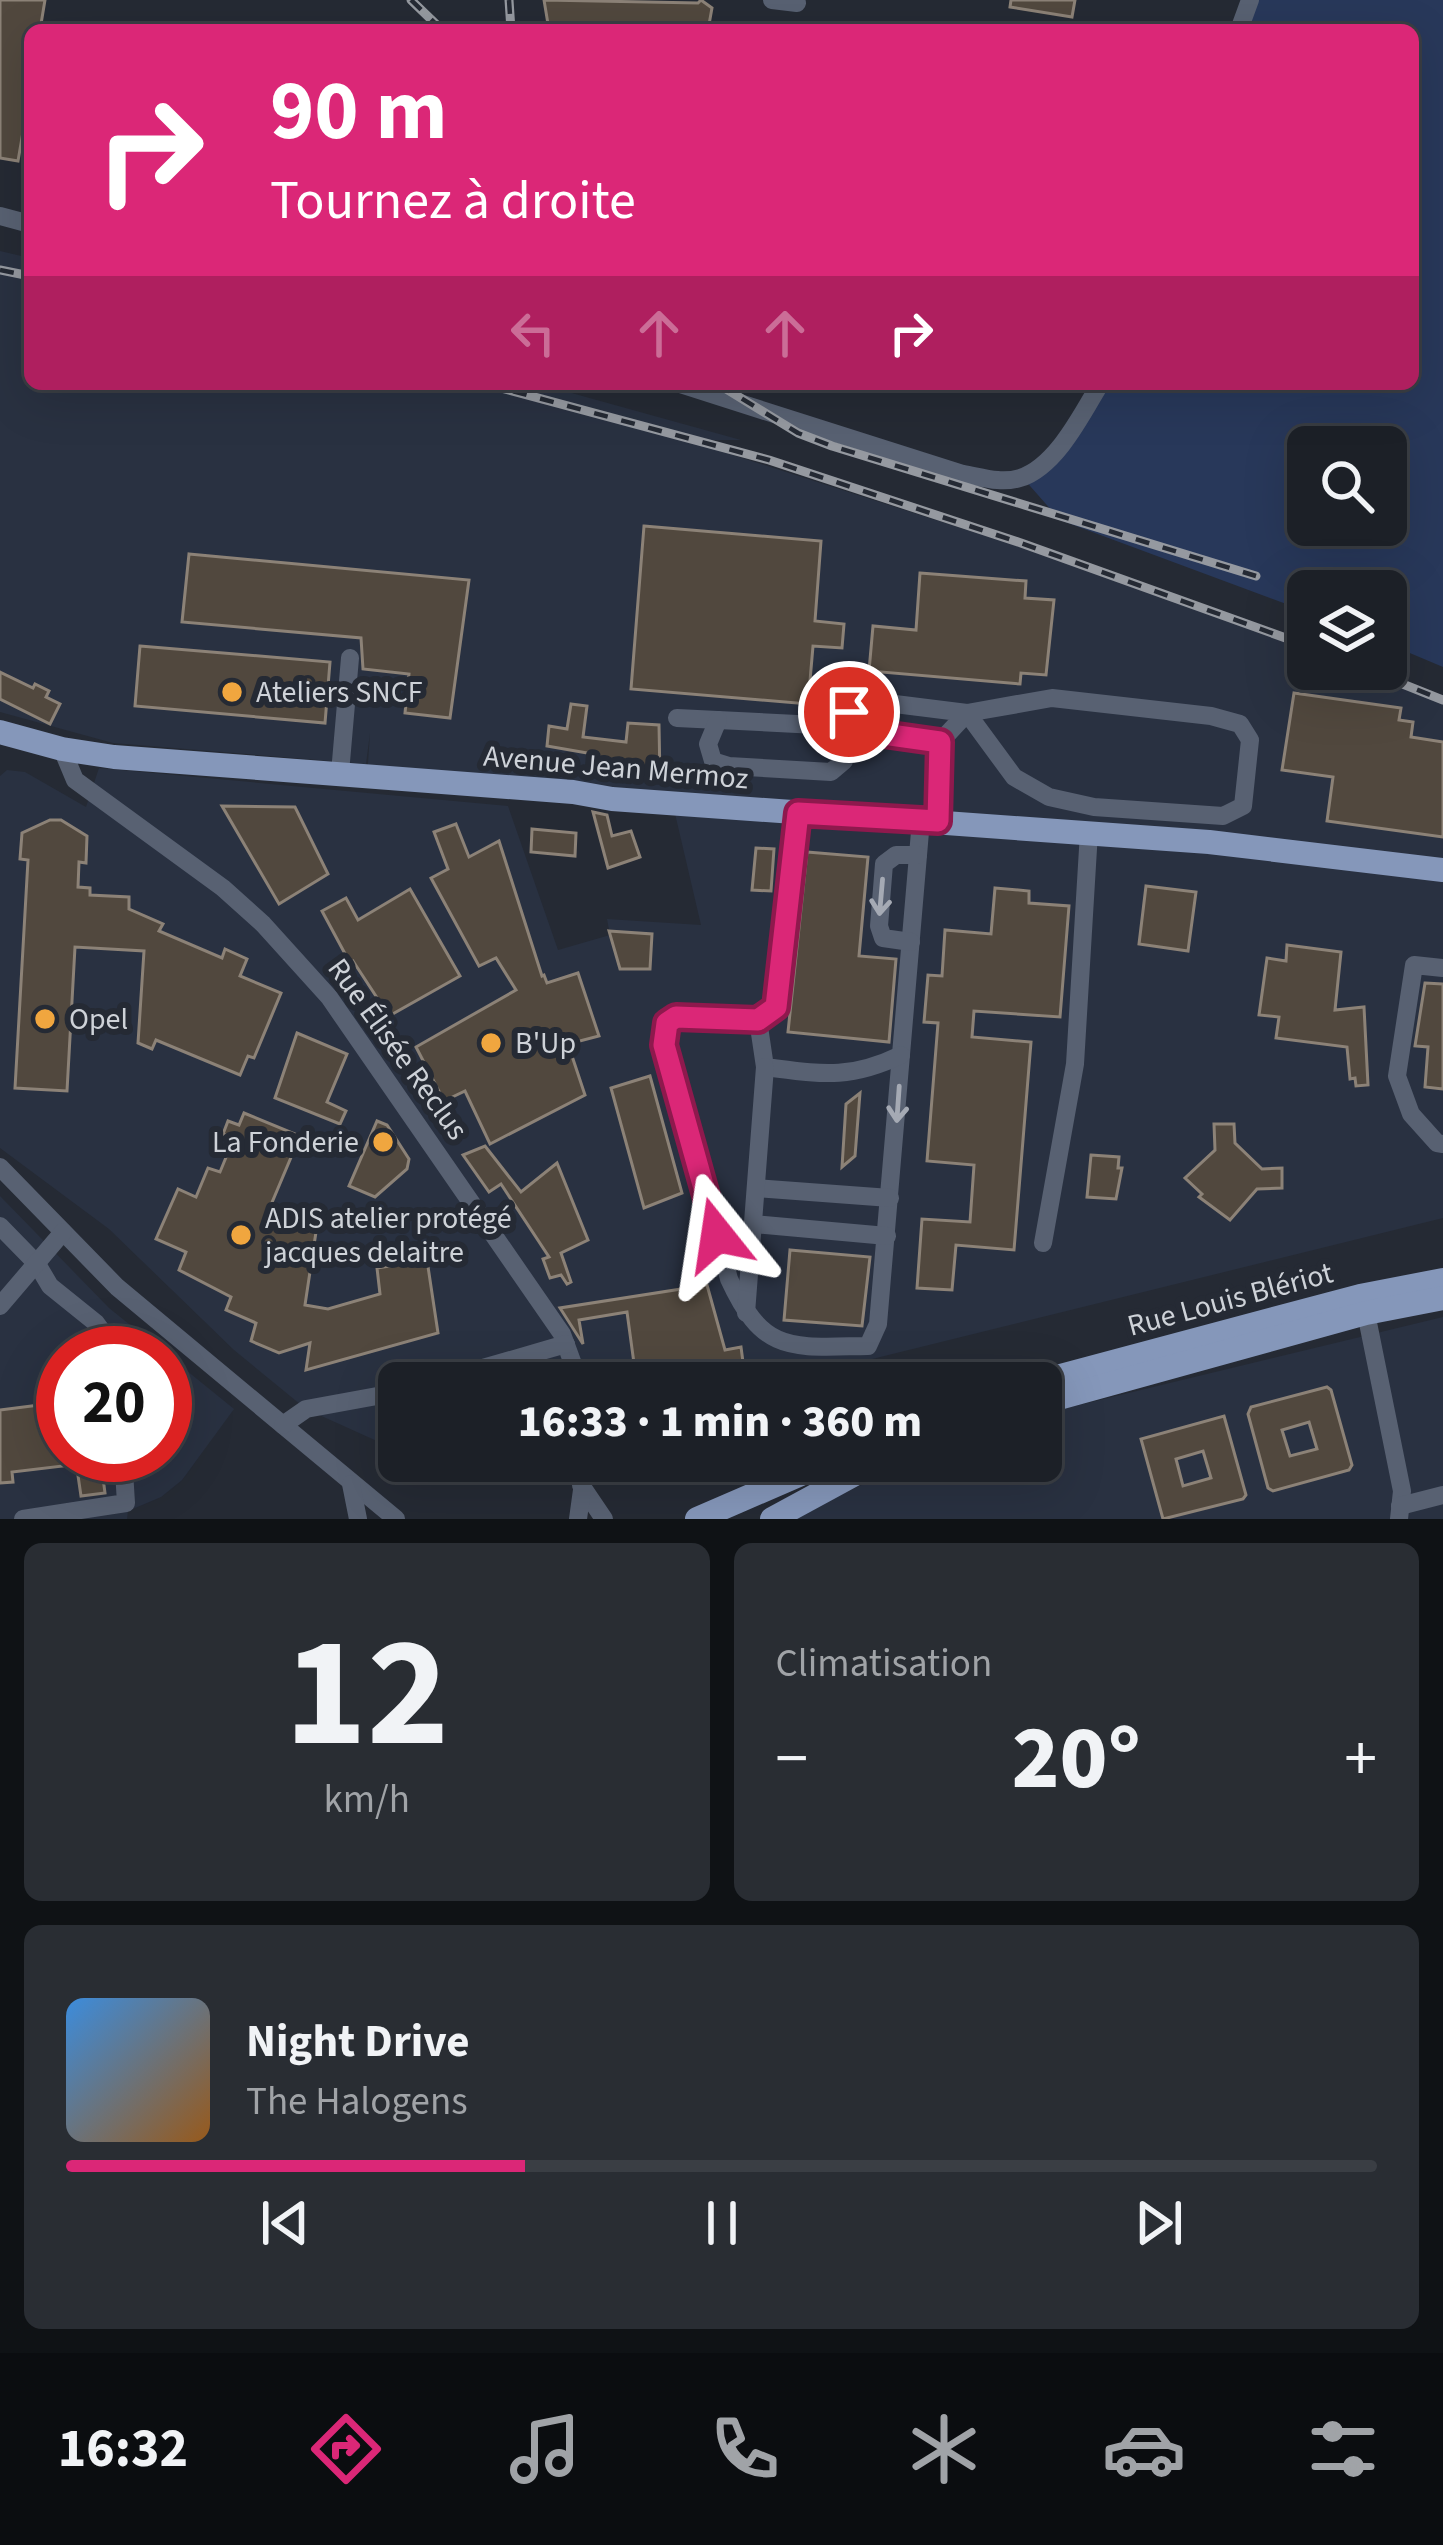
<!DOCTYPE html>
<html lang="fr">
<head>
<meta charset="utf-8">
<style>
	body { margin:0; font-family:"Source Sans 3",sans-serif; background:#292d33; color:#f1f3f6; height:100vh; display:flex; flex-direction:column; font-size:45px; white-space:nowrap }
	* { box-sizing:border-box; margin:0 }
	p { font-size:39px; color:#a0a3a7 }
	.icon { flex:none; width:66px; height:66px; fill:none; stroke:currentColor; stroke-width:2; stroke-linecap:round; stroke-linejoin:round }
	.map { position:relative; height:1519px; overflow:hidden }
	.sheet { display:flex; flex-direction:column; gap:24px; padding:24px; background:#0f1215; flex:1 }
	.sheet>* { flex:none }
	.banner { position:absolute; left:24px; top:24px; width:1395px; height:366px; border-radius:18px; box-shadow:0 12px 48px #0002,0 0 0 3px #3a3e44; background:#db2777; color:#fff; overflow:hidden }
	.tools { position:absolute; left:1287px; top:426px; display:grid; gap:24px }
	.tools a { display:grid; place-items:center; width:120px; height:120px; border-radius:18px; background:#1c2027; box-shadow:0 12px 48px #0002,0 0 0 3px #3a3e44; font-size:60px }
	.speed { position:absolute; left:36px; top:1326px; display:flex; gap:24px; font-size:60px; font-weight:700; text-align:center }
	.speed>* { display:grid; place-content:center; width:156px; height:156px; border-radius:50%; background:#1c2027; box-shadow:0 12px 48px #0002,0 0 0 3px #3a3e44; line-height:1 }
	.speed .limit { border:18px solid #d22; background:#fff; color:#111 }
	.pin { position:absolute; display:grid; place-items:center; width:102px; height:102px; color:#fff; margin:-51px; border:6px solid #fff; border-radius:50%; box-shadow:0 3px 12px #0007 }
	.me { position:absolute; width:132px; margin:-66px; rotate:345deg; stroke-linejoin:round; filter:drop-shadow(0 0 9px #0008) }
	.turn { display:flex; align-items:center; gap:42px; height:252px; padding:0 48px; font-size:54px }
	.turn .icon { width:156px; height:156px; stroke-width:2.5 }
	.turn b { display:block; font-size:84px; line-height:102px }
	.lanes { display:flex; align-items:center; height:114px; padding:0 48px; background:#0003; justify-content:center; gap:60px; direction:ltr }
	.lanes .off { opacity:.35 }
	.big { font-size:90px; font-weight:800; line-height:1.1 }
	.sheet .card { flex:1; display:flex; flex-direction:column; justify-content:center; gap:18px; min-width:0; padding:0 42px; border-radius:18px; background:#292d33 }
	.sheet .dial { align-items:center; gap:0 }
	.dial b { font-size:156px; line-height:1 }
	.song { display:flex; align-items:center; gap:36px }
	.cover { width:144px; height:144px; border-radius:18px; background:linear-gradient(135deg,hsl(210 70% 55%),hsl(30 70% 35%)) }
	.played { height:12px; border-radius:6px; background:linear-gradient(90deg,#db2777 35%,#3a3e44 35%) }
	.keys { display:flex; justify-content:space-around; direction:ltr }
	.heat { display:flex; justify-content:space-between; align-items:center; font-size:66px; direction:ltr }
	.sheet .tiles { flex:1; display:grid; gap:24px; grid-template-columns:1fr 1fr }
	.card:last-child { grid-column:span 2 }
	.trip { position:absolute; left:378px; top:1362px; width:684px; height:120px; border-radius:18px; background:#1c2027; box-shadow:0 12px 48px #0002,0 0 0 3px #3a3e44; font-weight:800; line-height:120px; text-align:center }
	.menu { display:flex; height:192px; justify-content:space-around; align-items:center; background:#0b0d10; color:#a0a3a7 }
	.menu .icon { width:84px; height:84px }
	.menu .current { color:#db2777 }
	.menu b { font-size:54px; color:#f1f3f6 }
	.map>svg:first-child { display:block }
</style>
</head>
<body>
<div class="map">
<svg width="1443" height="1519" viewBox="0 0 1443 1519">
	<rect width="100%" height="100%" fill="#252a34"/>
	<g fill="#293141">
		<path d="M0,251L30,258V384H539L741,440H686L1020,547L1290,642L1308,649V669H1357L1443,704V1218L775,1383H399V1451L306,1409L234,1350L109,1229L0,1148V776L7,770L25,772L86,807L99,768L508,806L558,950L610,935L607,919L701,925L673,805L367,778L370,733L366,764L113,743L0,712Z"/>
		<path d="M0,1196L109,1308L165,1353H63V1455H165V1353L234,1409L182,1480L161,1497L128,1511L127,1519H0Z"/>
		<path d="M1443,1317V1519H790L912,1461H1041V1415L1050,1412Z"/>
	</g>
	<path fill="#28385a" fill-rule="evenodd" d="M1250,0H1443V667L1386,643V591H1308V612L1060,520L1023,478L1048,460L1100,384H1413V30H1239ZM1308,447H1386V525H1308Z"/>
	<g fill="#51483e" stroke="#8c8277" stroke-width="3" fill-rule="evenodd">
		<path d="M0,0H45L40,30H30V91L18,161L0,158Z"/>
		<path d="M544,0L698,3L701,0L712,8L708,30H549Z"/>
		<path d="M1011,0H1075L1072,17L1010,7Z"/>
		<path d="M644,526L821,541L815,621L844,624L842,648L813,646L808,704L631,689Z"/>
		<path d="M189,554L469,580L450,718L405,713L409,674L363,669L361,638L182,622Z"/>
		<path d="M920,573L1026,581L1025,598L1054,600L1046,675L1021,673L1020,684L869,671L873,626L916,630Z"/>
		<path d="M140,646L330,662L325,723L135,706Z"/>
		<path d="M0,672L33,688L35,684L49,691L46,697L60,704L50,724L0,699Z"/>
		<path d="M1294,693L1401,708L1399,720L1413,722L1411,737L1443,742V837L1327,821L1333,777L1282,770Z"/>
		<path d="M571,704L587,706L583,737L626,742L628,723L659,725L660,778L591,771L593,754L547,746L549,726L567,729Z"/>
		<path d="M222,806L295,807L328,874L279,904Z"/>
		<path d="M593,812L607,815L612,836L631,831L640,857L608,868Z"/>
		<path d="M50,820H61L87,836L86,863L79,862L78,887L90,888V895L129,897V909L163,924L159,931L222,958L225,949L247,959L240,976L281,993L254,1058L248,1056L240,1075L156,1040L152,1049L138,1043L144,951L75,947L67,1091L15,1088L28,860L20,859L22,833Z"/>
		<path d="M456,824L469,857L499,841L542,976L544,975L547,983L578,973L599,1036L568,1044L585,1095L490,1144L465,1091L444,1101L416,1047L516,990L496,958L479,966L431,878L448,869L434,832Z"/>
		<path d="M532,829L576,833L575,856L531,852Z"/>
		<path d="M756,848L774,849L771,891L752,890Z"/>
		<path d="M807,852L868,857L859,956L896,959L889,1042L788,1032Z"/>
		<path d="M1146,886L1196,892L1188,951L1139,944Z"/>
		<path d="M995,888L1029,891V903L1069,906L1060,1017L974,1011L972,1037L1031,1042L1014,1250L956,1245L952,1290L917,1288L922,1219L970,1222L974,1165L927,1161L938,1023L924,1022L928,975L942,976L945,930L991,934Z"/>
		<path d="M410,889L460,976L389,1016L353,961L350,963L322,911L346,898L358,920Z"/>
		<path d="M609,931L652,934L650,969H620Z"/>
		<path d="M1287,945L1341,952L1335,1010L1364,1007L1368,1085L1356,1086L1355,1078L1350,1079L1347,1047L1276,1038L1279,1017L1259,1015L1267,958L1286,961Z"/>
		<path d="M1425,983L1443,984V1089L1425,1087L1428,1047L1415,1046Z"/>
		<path d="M297,1033L347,1054L327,1102L346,1111L340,1124L275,1098Z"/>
		<path d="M650,1076L682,1193L644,1208L611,1088Z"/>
		<path d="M860,1093L855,1156L842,1167L846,1104Z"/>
		<path d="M244,1113L300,1136L268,1212L316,1232L305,1305L328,1309L380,1294L377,1268L427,1260L438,1333L306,1370L310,1343L279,1353L251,1341L256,1323L226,1310L231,1297L179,1270L186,1252L156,1239L178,1189L196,1197L208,1168L220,1172L234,1138L223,1134L228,1121L239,1125Z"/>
		<path d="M377,1121L387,1125L409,1159L407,1169L375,1197L349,1186Z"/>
		<path d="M1214,1124H1234L1235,1143L1262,1169L1282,1168V1188L1257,1189L1230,1220L1199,1197L1202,1194L1185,1178L1215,1150Z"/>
		<path d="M485,1146L521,1192L557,1163L588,1240L561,1253L571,1282L567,1284L561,1275L550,1278L543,1259L549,1257L501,1184L489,1192L463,1155Z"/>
		<path d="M1091,1155L1119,1157L1118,1168H1122L1116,1199L1087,1197Z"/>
		<path d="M790,1250L870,1257L862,1326L784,1320Z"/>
		<path d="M707,1285L725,1350L741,1347L743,1362L636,1378L627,1312L579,1320L583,1344L560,1308Z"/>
		<path d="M1327,1387L1331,1390L1352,1465L1349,1470L1273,1491L1268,1488L1248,1414L1251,1407ZM1309,1422L1317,1449L1290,1456L1282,1430Z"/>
		<path d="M63,1402V1466L12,1472L13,1482L0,1483V1410Z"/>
		<path d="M1224,1416L1246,1495L1243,1499L1163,1519L1141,1439ZM1203,1451L1211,1478L1183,1486L1176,1459Z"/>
		<path d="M75,1455H100L105,1493L81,1496Z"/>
	</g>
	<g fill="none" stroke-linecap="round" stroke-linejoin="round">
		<g stroke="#586172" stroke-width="18">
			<path d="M772,0L797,3"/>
			<path d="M1239,30L1250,0"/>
			<path d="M0,216L30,224"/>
			<path d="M680,384L963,474C981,477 1001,484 1020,478C1056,467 1082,414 1100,384"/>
			<path d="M677,718L817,725L940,742"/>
			<path d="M718,720L708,744L713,761L729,766L831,772L844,761L849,711L863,700L967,713L1014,777L1049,797L1094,807L1223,816L1243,806L1250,740L1240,724L1211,716L1052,698L967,713L940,742L937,821"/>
			<path d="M62,749L75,780L223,888L263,924L329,997L562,1334L580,1383"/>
			<path d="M340,773L350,658"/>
			<path d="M798,813L776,1007L758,1020L676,1017L667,1023L664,1035L729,1279C764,1355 791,1347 868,1346L878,1324L921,820"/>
			<path d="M911,942L883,938L879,926L884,864L896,855H918"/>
			<path d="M1443,968L1414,965L1397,1076L1411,1114L1437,1143L1443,1144"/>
			<path d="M758,1020L765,1067C821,1074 849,1080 901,1055"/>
			<path d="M0,1167L117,1287L396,1519"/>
			<path d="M756,1188L890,1198"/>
			<path d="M753,1224L887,1236"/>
			<path d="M0,1226L37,1264L50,1286L96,1323L104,1334L108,1353"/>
			<path d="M1043,1243L1075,1064L1089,832"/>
			<path d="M0,1306L63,1232"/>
			<path d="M746,1313L765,1067"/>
			<path d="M1366,1313L1402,1491L1399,1519"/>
			<path d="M431,1383L566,1344"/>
			<path d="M524,1383L538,1379L539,1383"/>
			<path d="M390,1395L392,1421L399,1436"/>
			<path d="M283,1425L306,1409L399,1392"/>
			<path d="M351,1484L358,1519"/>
			<path d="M581,1485L604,1519"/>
			<path d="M1400,1506L1443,1495"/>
			<path d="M23,1519L126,1503L123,1455"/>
			<path d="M578,1519L586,1461"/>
		</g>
		<g stroke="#8597ba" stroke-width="24">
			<path d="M0,732L62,749L114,757L573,792L612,799L1209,842L1443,870"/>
			<path d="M1034,1383L1360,1296L1443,1280"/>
			<path d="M1041,1403L1366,1313L1443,1298"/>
			<path d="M697,1519L831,1461"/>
			<path d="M772,1519L879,1461"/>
		</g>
		<g stroke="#9599a0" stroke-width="9">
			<g id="rail">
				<path d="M411,0L442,30"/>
				<path d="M509,0L511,30"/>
				<path d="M0,270L30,276"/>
				<path d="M486,384L769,460L1021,543L1308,646"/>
				<path d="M718,384L798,433L832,446L1256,576"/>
				<path d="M1365,669L1443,700"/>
			</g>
		</g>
		<use href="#rail" stroke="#252a34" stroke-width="4.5" stroke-dasharray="14" stroke-linecap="butt"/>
	</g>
	<defs><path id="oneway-shaft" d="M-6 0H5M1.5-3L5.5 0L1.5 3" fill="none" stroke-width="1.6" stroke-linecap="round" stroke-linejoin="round" transform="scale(3)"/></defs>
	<g stroke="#a5aab4">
		<use href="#oneway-shaft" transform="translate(881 897) rotate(95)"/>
		<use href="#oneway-shaft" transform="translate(898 1104) rotate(94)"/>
	</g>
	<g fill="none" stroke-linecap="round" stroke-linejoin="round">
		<g stroke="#8e194d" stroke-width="30">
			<path id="route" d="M717,1235L664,1045L667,1023L676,1017L758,1020L776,1007L798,813L938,821L940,742L848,729L849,712"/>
		</g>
		<use href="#route" stroke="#db2777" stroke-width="21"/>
	</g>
	<g fill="#f0a63f" stroke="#252a34" stroke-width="4.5">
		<circle cx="232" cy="692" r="12"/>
		<circle cx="45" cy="1019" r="12"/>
		<circle cx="491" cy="1043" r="12"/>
		<circle cx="383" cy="1142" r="12"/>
		<circle cx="241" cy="1235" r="12"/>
	</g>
	<g text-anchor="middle" stroke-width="12" stroke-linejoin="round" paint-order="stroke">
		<g font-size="30" fill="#ced2d8" stroke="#252a34" text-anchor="start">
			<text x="256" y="702">Ateliers SNCF</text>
			<text x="69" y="1029">Opel</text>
			<text x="515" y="1053">B'Up</text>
			<text x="359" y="1152" text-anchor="end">La Fonderie</text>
			<text x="265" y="1228">ADIS atelier protégé<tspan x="265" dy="34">jacques delaitre</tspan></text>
		</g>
		<g font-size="30" fill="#ced2d8" stroke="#252a34">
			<text transform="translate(616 767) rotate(5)" y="10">Avenue Jean Mermoz</text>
			<text transform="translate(398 1049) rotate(54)" y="10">Rue Élisée Reclus</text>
			<text transform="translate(1230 1299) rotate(-15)" y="10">Rue Louis Blériot</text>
		</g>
	</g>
</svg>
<div class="tools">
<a><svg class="icon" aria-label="search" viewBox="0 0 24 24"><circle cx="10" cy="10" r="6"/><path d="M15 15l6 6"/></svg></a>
<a><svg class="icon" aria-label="layers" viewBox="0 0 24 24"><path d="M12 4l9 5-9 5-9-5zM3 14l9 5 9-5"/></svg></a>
</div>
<div class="speed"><div class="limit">20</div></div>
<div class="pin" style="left:849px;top:712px;background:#d93025"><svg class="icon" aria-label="arrive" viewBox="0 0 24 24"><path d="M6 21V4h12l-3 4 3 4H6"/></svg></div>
<svg class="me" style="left:717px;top:1235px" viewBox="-20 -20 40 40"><path d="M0-17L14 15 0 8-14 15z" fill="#db2777" stroke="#fff" stroke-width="4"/></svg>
<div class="trip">16:33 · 1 min · 360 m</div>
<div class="banner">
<div class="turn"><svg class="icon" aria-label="right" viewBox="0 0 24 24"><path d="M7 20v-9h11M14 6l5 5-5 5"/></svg><div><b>90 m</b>Tournez à droite</div></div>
<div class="lanes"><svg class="icon off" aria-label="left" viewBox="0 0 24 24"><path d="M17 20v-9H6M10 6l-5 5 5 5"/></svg><svg class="icon off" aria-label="ahead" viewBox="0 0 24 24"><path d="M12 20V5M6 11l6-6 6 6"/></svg><svg class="icon off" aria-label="ahead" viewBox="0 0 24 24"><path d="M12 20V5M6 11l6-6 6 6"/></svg><svg class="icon" aria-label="right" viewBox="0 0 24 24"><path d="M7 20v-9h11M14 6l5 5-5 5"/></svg></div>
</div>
</div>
<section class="sheet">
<div class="tiles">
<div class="card dial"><b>12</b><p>km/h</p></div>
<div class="card"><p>Climatisation</p>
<div class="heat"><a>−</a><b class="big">20°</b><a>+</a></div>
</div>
<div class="card">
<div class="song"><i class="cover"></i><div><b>Night Drive</b><p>The Halogens</p></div></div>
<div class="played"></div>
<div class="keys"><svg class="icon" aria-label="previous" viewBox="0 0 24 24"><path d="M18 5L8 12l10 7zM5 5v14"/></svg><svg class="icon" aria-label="pause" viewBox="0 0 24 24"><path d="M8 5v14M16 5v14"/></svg><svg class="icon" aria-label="next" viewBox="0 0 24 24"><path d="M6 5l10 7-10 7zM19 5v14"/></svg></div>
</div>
</div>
</section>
<nav class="menu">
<b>16:32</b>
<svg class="icon current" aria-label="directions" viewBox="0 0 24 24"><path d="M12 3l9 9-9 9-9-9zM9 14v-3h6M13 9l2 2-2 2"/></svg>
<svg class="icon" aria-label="music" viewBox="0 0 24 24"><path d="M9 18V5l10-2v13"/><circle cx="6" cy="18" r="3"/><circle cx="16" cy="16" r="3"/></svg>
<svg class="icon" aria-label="phone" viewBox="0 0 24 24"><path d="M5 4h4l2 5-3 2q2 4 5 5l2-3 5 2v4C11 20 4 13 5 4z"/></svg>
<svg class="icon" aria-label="climate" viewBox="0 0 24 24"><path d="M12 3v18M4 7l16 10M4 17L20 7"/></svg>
<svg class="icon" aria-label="car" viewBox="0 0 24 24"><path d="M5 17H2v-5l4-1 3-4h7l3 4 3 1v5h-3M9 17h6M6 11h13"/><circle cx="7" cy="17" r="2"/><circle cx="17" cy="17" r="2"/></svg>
<svg class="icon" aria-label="filters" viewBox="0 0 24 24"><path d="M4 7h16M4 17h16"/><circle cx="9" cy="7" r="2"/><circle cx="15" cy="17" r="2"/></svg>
</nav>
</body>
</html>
